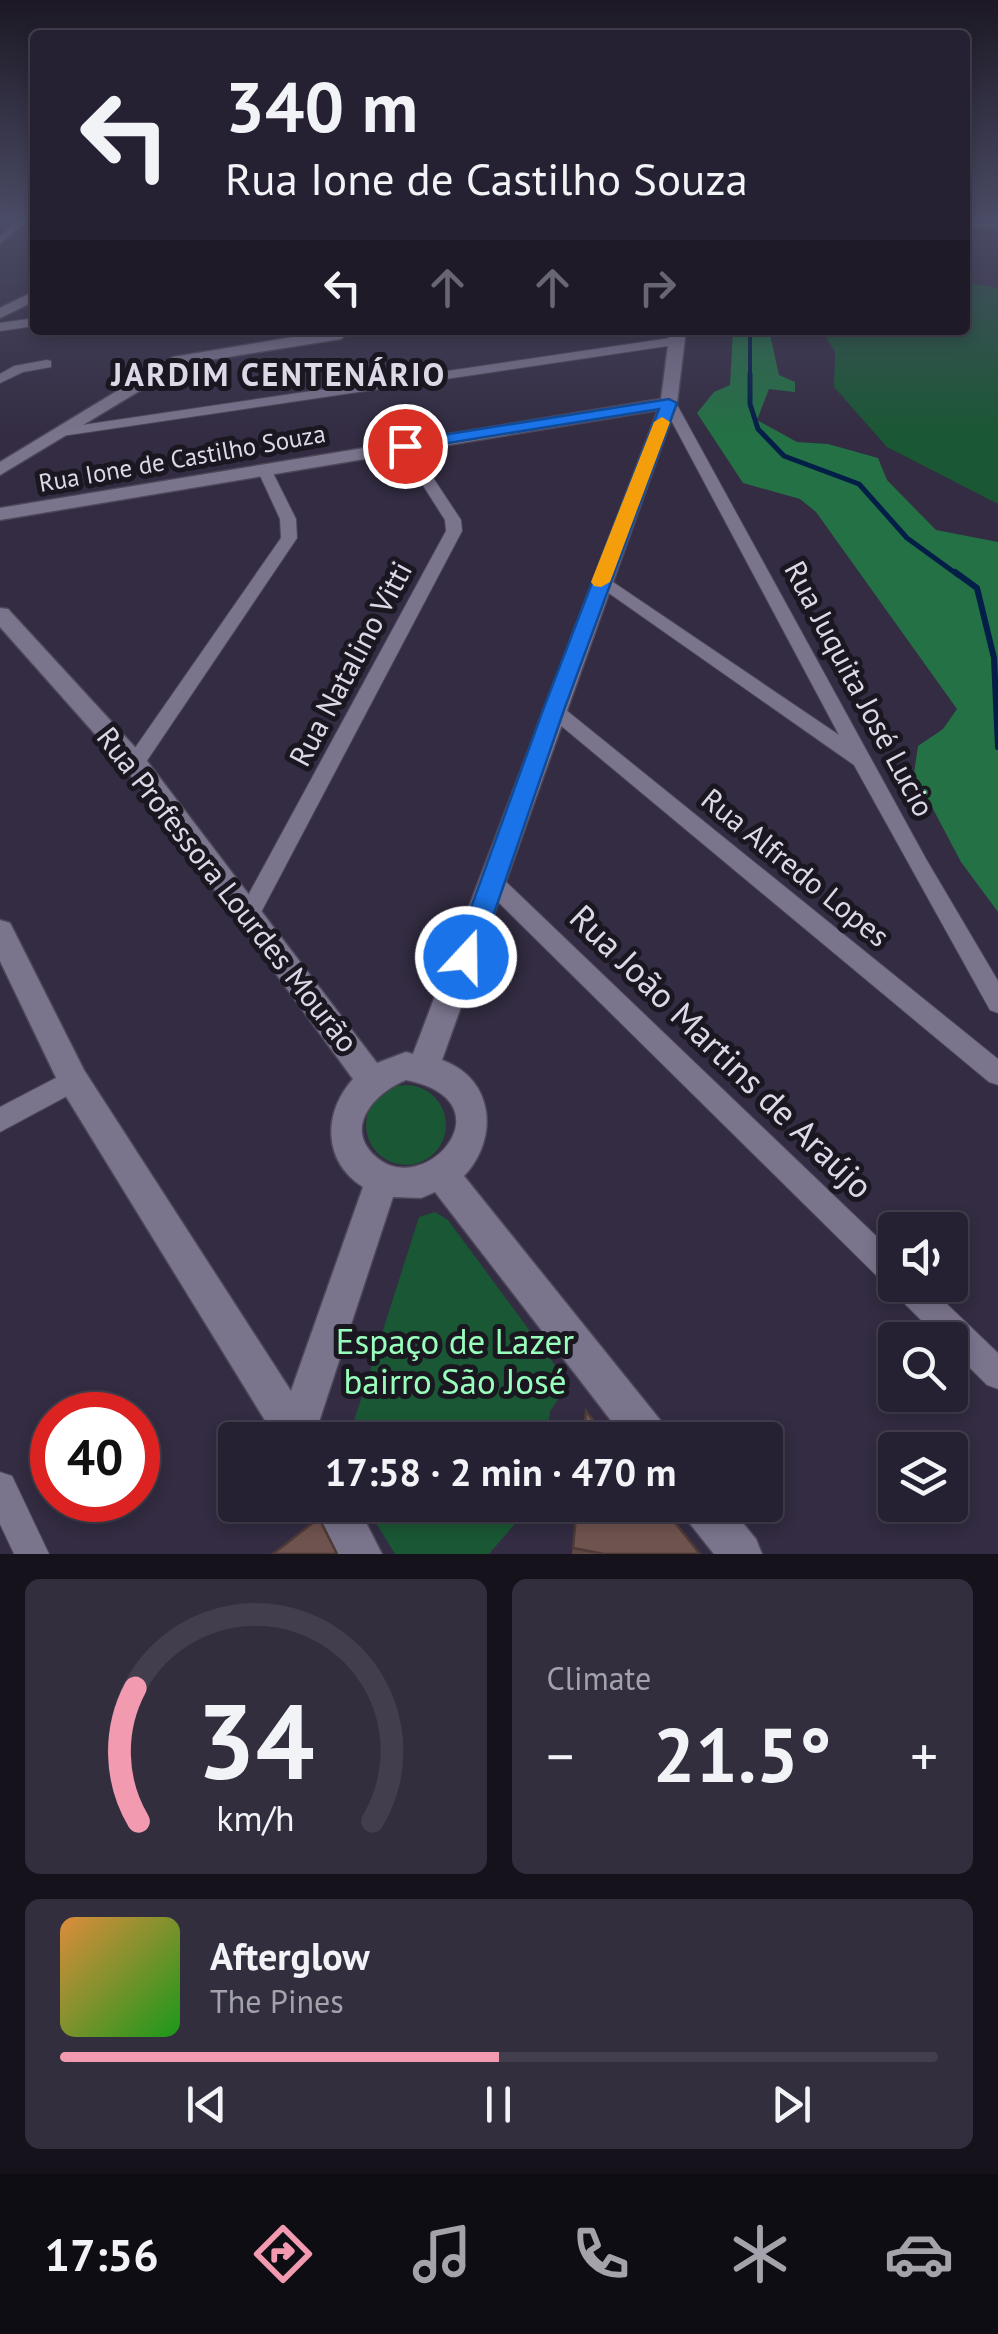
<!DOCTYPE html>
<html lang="en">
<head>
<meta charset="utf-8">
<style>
	body { margin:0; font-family:"PT Sans",sans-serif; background:#322e3e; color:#f1f3f6; height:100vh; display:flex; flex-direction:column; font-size:38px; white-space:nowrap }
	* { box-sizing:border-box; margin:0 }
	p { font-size:32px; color:#a4a3ac }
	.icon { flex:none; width:55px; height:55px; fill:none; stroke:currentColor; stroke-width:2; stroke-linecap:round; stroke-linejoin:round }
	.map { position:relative; height:1554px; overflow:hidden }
	.panel { display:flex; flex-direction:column; gap:25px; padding:25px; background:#15121c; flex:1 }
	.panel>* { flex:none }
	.banner { position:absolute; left:30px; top:30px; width:940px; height:305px; border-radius:10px; box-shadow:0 5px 15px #0003,0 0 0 2px #423e4d; background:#262132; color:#f1f3f6; overflow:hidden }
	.tools { position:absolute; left:878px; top:1212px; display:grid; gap:20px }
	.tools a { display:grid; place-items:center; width:90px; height:90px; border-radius:10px; background:#262132; box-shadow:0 5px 15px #0003,0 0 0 2px #423e4d; font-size:50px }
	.speed { position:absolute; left:30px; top:1392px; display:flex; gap:20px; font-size:50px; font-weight:700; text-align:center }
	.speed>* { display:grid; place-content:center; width:130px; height:130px; border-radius:50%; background:#262132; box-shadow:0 5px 15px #0003,0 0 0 2px #423e4d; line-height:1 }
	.speed .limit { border:15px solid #d22; background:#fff; color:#111 }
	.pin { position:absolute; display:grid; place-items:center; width:85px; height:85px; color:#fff; margin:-42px; border:5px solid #fff; border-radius:50%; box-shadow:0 2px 10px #0007 }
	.me { position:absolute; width:110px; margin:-55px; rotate:21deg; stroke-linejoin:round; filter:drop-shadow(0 0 8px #0008) }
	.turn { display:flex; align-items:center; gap:35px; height:210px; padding:0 30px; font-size:45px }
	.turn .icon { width:130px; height:130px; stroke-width:2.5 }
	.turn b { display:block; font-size:70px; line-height:85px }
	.lanes { display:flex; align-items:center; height:95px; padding:0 30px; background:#0003; justify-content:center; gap:50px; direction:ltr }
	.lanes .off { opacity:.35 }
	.big { font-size:75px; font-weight:800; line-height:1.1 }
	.panel .card { flex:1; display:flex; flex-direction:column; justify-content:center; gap:15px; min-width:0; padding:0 35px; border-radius:15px; background:#322e3e }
	.panel .dial { align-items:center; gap:0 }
	.dial svg { height:260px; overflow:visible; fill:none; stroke:#423e4d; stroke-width:7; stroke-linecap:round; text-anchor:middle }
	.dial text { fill:#f1f3f6; stroke:none }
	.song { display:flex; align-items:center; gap:30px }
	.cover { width:120px; height:120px; border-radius:15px; background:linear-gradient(135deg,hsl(30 70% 55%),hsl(120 70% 35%)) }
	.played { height:10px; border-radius:5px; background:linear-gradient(90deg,#f29aaf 50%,#423e4d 50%) }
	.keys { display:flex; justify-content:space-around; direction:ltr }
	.heat { display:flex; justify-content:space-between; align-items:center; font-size:55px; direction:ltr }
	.panel .tiles { flex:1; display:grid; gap:25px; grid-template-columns:1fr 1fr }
	.card:last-child { grid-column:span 2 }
	.trip { position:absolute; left:218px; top:1422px; width:565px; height:100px; border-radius:10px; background:#262132; box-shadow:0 5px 15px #0003,0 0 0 2px #423e4d; font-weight:800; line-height:100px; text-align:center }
	.dock { display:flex; height:160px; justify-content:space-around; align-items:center; background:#0f0d14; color:#a4a3ac }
	.dock .icon { width:70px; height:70px }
	.dock .current { color:#f29aaf }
	.dock b { font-size:45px; color:#f1f3f6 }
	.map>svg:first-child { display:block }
</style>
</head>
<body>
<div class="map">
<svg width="998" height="1554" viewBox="0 0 998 1554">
	<rect width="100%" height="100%" fill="#332c42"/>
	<g fill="#1a5734">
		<path d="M965,282L998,288V504L887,447L834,387L835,352L822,330H965Z"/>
		<circle cx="406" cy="1125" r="40"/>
		<path d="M435,1212L448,1220L569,1384L550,1411L547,1440H348L419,1217Z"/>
		<path d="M365,1505H531L489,1554H395Z"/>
	</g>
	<path fill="#237144" d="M733,330H769L779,375L795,382V392L769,389L757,420L797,442L828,444L878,458L887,480L936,530L998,542V912L961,862L914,773L918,746L943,729L957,709L816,512L800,499L743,483L697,413L714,392L730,385Z"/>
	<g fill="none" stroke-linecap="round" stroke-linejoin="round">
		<path stroke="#031e47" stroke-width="4" d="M750,330V376"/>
		<path stroke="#031e47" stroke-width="5" d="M750,374V404L758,429L784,456L859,484L907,538L958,575"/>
		<path stroke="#031e47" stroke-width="6" d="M955,572L977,588L994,658L998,747"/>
		<g stroke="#4d4759" stroke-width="2">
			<g id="minor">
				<path d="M19,219H30L0,244V236Z"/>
				<path d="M35,318V326L0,331V323Z"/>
				<path d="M341,330H377L371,334L337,337V331Z"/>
				<path d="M677,337L681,338V344L62,436L55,432L62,428Z"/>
				<path d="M47,360L51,361V367L23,372L0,383V374L14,366Z"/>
				<path d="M669,399L676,403L926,859L998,981V1013L990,1010L854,765L593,582L595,578H607L839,735L662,403Z"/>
				<path d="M400,443H410L461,520L462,531L258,918L250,921L242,918L239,912L446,531L445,520L398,446Z"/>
				<path d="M264,465L271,469L296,519L297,538L142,768H128L125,763L128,758L281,538L280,519L257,469Z"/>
				<path d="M554,704L561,706L998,1059V1085L989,1082L547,714L545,710Z"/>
				<path d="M494,876L502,878L895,1254V1285H927L998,1353V1389L987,1385L950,1348V1340H941L896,1295L892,1287L885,1284L486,890L483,884L486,878Z"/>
				<path d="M73,1069L82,1072L86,1080L82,1088L0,1132V1107Z"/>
				<path d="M0,1472L12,1476L49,1554H14L0,1524Z"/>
			</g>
		</g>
		<g stroke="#4d4759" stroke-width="3">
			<g id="tertiary">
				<path d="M35,291V301L0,318V308Z"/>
				<path d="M335,330H351L341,339L184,364L0,475V462L173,357Z"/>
				<path d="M670,330H686L677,403L442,1060C495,1079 499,1139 464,1176L665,1426L671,1440H626L435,1192L421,1198L393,1197L316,1431L320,1440H277L62,1090L0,961V920L10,923L84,1070L291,1391L363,1187C322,1161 323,1112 353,1079L126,769L0,627V608L8,609L144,757L377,1063L406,1052L413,1054L658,410L0,520V508L661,399ZM406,1080C512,1101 425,1200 376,1157C342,1127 376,1092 406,1080Z"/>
				<path d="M313,1505H357L382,1554H338Z"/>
				<path d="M681,1505H728L756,1539L762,1554H714L687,1520Z"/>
			</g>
		</g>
		<g stroke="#4d4759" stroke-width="3">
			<path id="primary" d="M965,219L998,220V228L965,225Z"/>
		</g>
		<use href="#minor" fill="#7b748d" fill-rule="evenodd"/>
		<use href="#tertiary" fill="#7b748d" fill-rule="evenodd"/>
		<use href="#primary" fill="#559986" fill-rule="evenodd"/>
	</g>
	<path fill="#5f4744" d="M576,1505L700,1554H572Z"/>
	<g fill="#6f534f" stroke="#4e3a37" stroke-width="2.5">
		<path d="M586,1411L609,1440H583Z"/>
		<path d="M577,1505H661L700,1554H604L573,1548Z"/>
		<path d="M319,1518L337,1554H273Z"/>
	</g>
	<linearGradient id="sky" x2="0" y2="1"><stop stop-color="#1c1824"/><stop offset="0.5" stop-color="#4a4b65"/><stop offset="1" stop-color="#4a4b65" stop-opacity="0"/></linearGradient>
	<rect width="998" height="437" fill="url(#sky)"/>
	<path fill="#1a73e8" stroke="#114b97" stroke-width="2.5" d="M669,399L677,403L564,710L479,957L476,964L466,967L457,964L453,957L543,710L659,409L405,450L397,446L405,441Z"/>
	<path fill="#f59e0b" d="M662,417L670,422L610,582L601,587L594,586L591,582L654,422Z"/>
	<g text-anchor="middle" stroke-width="10" stroke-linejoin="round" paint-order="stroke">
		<g font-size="25" fill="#dcd8e6" stroke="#1a1721">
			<text transform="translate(182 458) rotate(-10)" y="9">Rua Ione de Castilho Souza</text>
		</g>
		<g font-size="30" fill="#dcd8e6" stroke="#1a1721">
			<text transform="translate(351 664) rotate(-62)" y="10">Rua Natalino Vitti</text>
			<text transform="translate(859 689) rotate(62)" y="10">Rua Juquita José Lucio</text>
			<text transform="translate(795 868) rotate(39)" y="10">Rua Alfredo Lopes</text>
			<text transform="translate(227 890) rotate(52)" y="10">Rua Professora Lourdes Mourão</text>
		</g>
		<g font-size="32" font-weight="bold" letter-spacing="2.5" fill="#dcd8e6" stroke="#1a1721">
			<text x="279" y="386">JARDIM CENTENÁRIO</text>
		</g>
		<g font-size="35" fill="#dcd8e6" stroke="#1a1721">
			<text transform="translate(721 1052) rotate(44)" y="12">Rua João Martins de Araújo</text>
		</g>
		<g font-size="35" fill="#97febb" stroke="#1a1721">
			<text x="455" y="1354">Espaço de Lazer<tspan x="455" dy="40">bairro São José</tspan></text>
		</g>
	</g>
</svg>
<div class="tools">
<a><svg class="icon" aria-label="sound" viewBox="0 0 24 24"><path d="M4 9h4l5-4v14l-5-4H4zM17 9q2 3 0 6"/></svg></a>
<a><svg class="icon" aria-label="search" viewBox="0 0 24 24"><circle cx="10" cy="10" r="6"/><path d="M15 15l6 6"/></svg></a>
<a><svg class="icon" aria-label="layers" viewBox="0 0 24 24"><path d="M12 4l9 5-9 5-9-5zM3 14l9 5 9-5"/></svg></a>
</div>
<div class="speed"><div class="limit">40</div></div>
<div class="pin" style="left:405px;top:446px;background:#d93025"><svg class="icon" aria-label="arrive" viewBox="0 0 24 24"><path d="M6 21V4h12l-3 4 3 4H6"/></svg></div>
<svg class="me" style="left:466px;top:957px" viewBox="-20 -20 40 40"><circle r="17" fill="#1a73e8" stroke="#fff" stroke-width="3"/><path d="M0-11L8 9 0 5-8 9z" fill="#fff"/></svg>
<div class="trip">17:58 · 2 min · 470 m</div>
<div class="banner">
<div class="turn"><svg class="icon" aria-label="left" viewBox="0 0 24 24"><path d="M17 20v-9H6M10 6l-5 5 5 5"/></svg><div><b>340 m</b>Rua Ione de Castilho Souza</div></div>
<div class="lanes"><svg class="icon" aria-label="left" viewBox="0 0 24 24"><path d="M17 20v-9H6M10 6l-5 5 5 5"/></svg><svg class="icon off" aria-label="ahead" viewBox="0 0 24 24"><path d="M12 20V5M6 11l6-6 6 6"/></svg><svg class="icon off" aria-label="ahead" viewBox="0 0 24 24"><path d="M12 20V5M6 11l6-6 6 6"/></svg><svg class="icon off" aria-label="right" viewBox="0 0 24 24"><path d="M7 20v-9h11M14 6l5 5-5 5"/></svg></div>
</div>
</div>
<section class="panel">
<div class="tiles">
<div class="card dial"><svg viewBox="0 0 100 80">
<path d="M14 69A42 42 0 1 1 86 69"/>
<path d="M14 69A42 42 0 0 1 13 28" stroke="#f29aaf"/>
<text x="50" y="56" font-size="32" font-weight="700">34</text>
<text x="50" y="72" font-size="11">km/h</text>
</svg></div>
<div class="card"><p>Climate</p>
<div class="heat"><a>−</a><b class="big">21.5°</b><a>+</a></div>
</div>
<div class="card">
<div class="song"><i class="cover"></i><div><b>Afterglow</b><p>The Pines</p></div></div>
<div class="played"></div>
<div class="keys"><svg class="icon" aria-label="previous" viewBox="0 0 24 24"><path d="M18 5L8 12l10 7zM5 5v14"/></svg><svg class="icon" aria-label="pause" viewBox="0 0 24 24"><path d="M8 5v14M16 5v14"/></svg><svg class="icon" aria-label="next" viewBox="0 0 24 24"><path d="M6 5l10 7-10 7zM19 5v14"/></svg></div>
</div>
</div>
</section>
<nav class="dock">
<b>17:56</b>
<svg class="icon current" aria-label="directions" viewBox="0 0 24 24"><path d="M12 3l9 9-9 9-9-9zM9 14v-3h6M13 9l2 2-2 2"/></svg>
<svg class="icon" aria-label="music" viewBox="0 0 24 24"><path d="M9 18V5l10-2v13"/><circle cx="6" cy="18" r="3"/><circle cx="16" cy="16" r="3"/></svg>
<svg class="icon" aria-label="phone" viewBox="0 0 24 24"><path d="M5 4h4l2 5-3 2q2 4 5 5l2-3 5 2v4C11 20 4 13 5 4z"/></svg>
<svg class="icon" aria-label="climate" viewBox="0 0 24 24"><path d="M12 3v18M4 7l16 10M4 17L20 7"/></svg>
<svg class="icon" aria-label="car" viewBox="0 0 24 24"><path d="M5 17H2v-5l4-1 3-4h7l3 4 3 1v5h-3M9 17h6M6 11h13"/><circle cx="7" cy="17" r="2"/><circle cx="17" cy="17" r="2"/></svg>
</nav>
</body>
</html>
